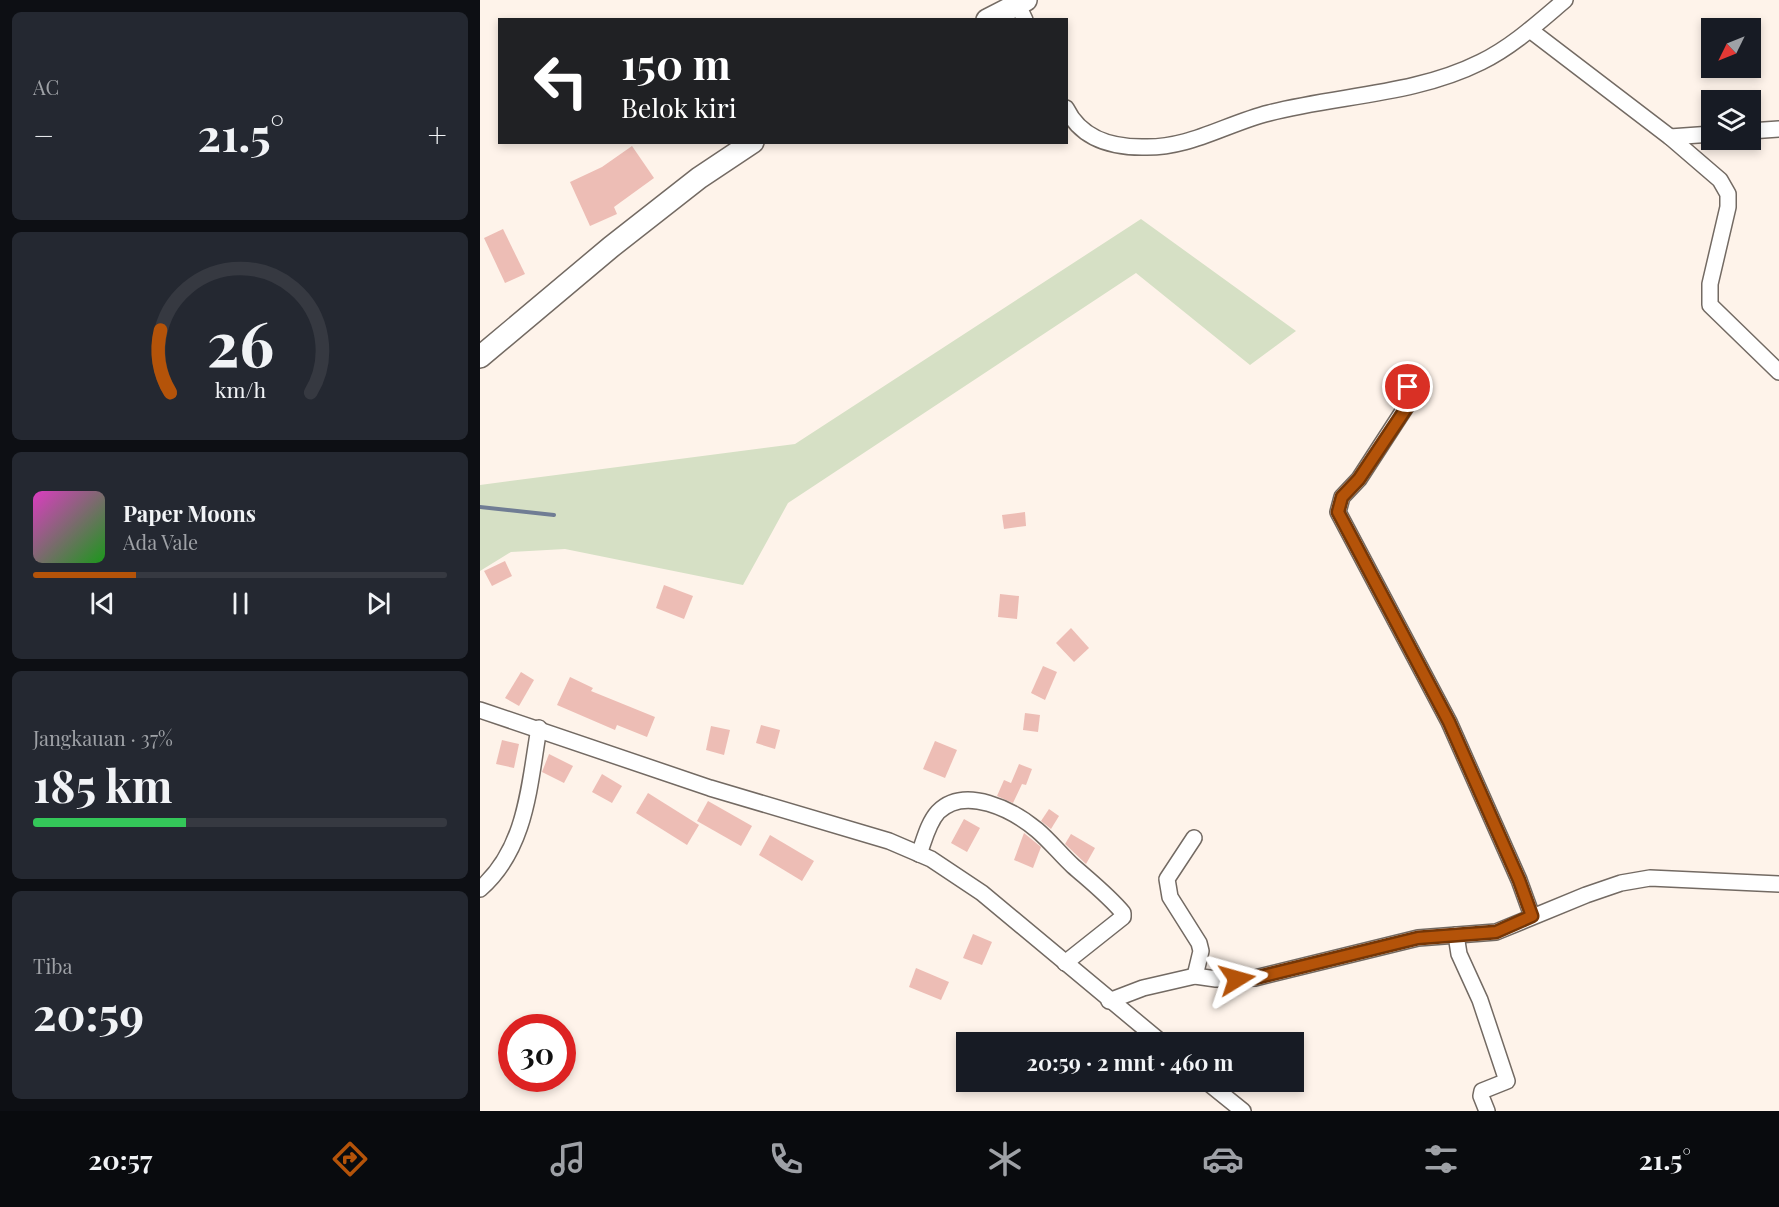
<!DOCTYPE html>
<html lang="id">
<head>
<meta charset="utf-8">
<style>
	body { margin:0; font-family:"Playfair Display",serif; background:#242831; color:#f1f3f6; height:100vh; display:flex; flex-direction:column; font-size:22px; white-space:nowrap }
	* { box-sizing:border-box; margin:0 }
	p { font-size:20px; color:#9ea1a6 }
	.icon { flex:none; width:33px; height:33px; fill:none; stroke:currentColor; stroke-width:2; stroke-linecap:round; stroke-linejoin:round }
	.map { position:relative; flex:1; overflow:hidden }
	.sheet { display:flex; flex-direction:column; gap:12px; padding:12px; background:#0d0f14; width:480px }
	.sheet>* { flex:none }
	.banner { position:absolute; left:18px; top:18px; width:570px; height:126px; border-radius:0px; box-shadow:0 3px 9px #0003; background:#202124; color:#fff; overflow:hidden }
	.needle { width:39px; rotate:227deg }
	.tools { position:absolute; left:1221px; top:18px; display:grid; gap:12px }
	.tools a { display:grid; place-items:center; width:60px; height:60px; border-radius:0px; background:#171b24; box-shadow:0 3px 9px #0003; font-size:30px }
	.speed { position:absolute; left:18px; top:1014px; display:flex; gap:12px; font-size:30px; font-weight:700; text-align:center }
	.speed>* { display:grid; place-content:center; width:78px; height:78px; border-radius:50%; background:#171b24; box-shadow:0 3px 9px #0003; line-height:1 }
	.speed .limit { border:9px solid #d22; background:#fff; color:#111 }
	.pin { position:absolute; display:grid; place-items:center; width:51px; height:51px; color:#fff; margin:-26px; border:3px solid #fff; border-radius:50%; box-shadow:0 2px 6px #0007 }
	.me { position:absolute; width:66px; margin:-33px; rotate:82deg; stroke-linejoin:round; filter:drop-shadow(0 0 4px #0008) }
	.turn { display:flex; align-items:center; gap:21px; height:126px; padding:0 24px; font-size:27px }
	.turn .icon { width:78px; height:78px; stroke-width:2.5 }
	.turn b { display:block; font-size:42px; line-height:51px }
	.big { font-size:45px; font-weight:700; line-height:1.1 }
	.sheet .widget { flex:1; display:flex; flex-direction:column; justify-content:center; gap:9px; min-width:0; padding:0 21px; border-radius:9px; background:#242831 }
	.sheet .dial { align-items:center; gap:0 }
	.dial svg { height:156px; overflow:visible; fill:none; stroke:#363941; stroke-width:7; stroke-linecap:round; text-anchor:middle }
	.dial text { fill:#f1f3f6; stroke:none }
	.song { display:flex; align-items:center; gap:18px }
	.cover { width:72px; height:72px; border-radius:9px; background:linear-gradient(135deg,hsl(310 70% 55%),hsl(120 70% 35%)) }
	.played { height:6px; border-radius:3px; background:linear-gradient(90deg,#b45309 25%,#363941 25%) }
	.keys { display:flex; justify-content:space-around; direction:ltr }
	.heat { display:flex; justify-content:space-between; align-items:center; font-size:33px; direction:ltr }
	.charge { height:9px; border-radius:4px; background:linear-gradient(90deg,#34c759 37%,#363941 0) }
	.trip { position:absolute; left:476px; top:1032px; width:348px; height:60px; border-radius:0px; background:#171b24; box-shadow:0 3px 9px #0003; font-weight:700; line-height:60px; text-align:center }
	.dock { display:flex; height:96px; justify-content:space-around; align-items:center; background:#090b0e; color:#9ea1a6 }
	.dock .icon { width:42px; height:42px }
	.dock .active { color:#b45309 }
	.dock b { font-size:27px; color:#f1f3f6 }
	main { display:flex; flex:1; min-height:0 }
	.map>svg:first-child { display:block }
</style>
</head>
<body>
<main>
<section class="sheet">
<div class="widget"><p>AC</p>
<div class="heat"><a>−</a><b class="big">21.5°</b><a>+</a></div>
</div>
<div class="widget dial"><svg viewBox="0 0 100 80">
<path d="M14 69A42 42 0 1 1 86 69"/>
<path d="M14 69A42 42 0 0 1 9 37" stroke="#b45309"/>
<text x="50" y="56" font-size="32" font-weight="700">26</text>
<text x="50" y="72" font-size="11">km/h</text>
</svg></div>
<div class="widget">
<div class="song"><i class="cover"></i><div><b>Paper Moons</b><p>Ada Vale</p></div></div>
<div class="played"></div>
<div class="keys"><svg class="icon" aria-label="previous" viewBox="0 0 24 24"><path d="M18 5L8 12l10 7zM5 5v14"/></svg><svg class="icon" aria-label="pause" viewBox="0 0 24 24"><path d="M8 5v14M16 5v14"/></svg><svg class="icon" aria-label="next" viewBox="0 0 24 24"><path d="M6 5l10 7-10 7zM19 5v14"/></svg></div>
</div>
<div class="widget"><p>Jangkauan · 37%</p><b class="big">185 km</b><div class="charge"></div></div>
<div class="widget"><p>Tiba</p><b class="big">20:59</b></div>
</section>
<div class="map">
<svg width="1299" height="1111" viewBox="0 0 1299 1111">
	<rect width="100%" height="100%" fill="#fef3ea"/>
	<path fill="#d6e0c5" d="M661,219L816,331L770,365L656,273L308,503L263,585L85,549L31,552L0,571V485L315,444Z"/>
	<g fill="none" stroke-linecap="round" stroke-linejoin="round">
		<path stroke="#707d94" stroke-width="4" d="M0,507L74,515"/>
	</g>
	<g fill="#edbdb5">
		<path d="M152,146L174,178L134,207L137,214L110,226L90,182L122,167Z"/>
		<path d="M23,229L45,274L25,283L4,238Z"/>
		<path d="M545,512L546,526L524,529L522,515Z"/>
		<path d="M25,561L32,576L12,586L4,571Z"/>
		<path d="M184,585L213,596L204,619L176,608Z"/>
		<path d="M520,594L539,596L537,619L518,617Z"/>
		<path d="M591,628L609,648L594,662L576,643Z"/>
		<path d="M563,666L577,672L565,700L551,693Z"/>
		<path d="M41,672L54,680L39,706L25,698Z"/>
		<path d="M90,677L113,688L111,691L175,717L167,737L137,725L135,730L77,705Z"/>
		<path d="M545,713L560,715L558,732L543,730Z"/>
		<path d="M281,725L300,730L295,749L276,743Z"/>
		<path d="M231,726L250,730L244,755L226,750Z"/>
		<path d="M22,740L39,744L34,768L16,764Z"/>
		<path d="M455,741L477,750L465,778L443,769Z"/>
		<path d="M69,754L93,766L84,783L62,772Z"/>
		<path d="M539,764L552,769L546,785L542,784L533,803L517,796L524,780L531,783Z"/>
		<path d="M122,774L142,786L132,803L112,792Z"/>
		<path d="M168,793L219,825L207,845L156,813Z"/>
		<path d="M228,801L272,826L261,846L217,821Z"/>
		<path d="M569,809L579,816L571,829L561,821Z"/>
		<path d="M484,819L500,828L487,852L471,843Z"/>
		<path d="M544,833L561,847L553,868L534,860Z"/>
		<path d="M591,834L615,848L606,864L585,844Z"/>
		<path d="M290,835L334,861L322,881L279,855Z"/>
		<path d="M493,934L512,942L502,965L483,958Z"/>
		<path d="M436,968L469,982L461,1000L429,987Z"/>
	</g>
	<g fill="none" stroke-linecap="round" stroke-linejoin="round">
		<g stroke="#736a63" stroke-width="18">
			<g id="street">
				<path d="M538,5L545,20"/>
				<path d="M1050,30L1190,137L1240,180L1248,194V207L1230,284V305L1299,372"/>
				<path d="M586,108C601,139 631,147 662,147C709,149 745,124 789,113C859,95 935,95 1001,62C1032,47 1059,22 1085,0"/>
				<path d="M1270,131L1299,129"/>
				<path d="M1190,137L1232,134"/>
				<path d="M920,379L928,387L931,399L879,479L862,497L858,512L969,722L1039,880L1052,916"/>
				<path d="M0,710L230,788L409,841L451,859L502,893L681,1042"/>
				<path d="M714,838L687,879L690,897L719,943L721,951L715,976"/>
				<path d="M439,854C444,841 448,823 458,812C485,785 533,810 557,830C570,841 581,855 593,866C610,881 629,896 643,913V917L585,963"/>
				<path d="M0,889C47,848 49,785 59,728"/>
				<path d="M976,935L979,954L1000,1000L1027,1081L1002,1091L1001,1096L1007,1111"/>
				<path d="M629,1001L663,988L715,976L736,979L775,978L938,938L1016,932L1106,895L1141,883L1170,878L1299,884"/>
				<path d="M727,1082L763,1111"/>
			</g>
		</g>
		<g stroke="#736a63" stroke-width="24">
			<g id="secondary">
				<path d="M507,20L546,0"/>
				<path d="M0,357L131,247L219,178L273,142"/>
			</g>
		</g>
		<use href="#street" stroke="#fff" stroke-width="15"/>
		<use href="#secondary" stroke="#fff" stroke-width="21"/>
	</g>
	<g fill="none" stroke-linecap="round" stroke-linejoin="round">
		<g stroke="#753606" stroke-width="15">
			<path id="route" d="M757,979L775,978L938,938L1016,932L1052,916L1039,880L969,722L858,512L862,497L879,479L927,407L931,399L928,387"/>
		</g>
		<use href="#route" stroke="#b45309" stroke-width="10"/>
	</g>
</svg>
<div class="tools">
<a><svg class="needle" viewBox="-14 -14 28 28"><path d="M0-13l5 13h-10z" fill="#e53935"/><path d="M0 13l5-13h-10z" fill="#9ea1a6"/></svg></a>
<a><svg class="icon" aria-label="layers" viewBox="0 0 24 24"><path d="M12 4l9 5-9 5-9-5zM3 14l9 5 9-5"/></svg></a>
</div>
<div class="speed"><div class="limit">30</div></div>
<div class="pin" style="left:928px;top:387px;background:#d93025"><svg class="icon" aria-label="arrive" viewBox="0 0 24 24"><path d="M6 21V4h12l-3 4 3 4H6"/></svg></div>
<svg class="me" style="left:757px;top:979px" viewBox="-20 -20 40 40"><path d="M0-17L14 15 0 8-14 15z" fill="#b45309" stroke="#fff" stroke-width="4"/></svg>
<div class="trip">20:59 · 2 mnt · 460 m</div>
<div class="banner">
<div class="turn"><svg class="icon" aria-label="left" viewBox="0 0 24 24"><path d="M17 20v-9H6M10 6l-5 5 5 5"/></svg><div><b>150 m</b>Belok kiri</div></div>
</div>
</div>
</main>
<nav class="dock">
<b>20:57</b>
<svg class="icon active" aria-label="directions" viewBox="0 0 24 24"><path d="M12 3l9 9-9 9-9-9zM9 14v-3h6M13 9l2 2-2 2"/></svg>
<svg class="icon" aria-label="music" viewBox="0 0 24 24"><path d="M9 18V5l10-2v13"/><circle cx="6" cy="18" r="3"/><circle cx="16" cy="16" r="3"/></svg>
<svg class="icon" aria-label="phone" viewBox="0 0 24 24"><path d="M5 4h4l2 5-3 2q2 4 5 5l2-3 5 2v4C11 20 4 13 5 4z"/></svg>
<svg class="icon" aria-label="climate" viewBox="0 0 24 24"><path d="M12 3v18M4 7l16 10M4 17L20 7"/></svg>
<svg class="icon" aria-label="car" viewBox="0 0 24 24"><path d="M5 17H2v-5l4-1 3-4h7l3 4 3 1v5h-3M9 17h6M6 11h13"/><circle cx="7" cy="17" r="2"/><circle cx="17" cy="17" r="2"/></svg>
<svg class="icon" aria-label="filters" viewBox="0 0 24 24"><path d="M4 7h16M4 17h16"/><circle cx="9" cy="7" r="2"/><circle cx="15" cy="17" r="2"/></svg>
<b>21.5°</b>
</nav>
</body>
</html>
